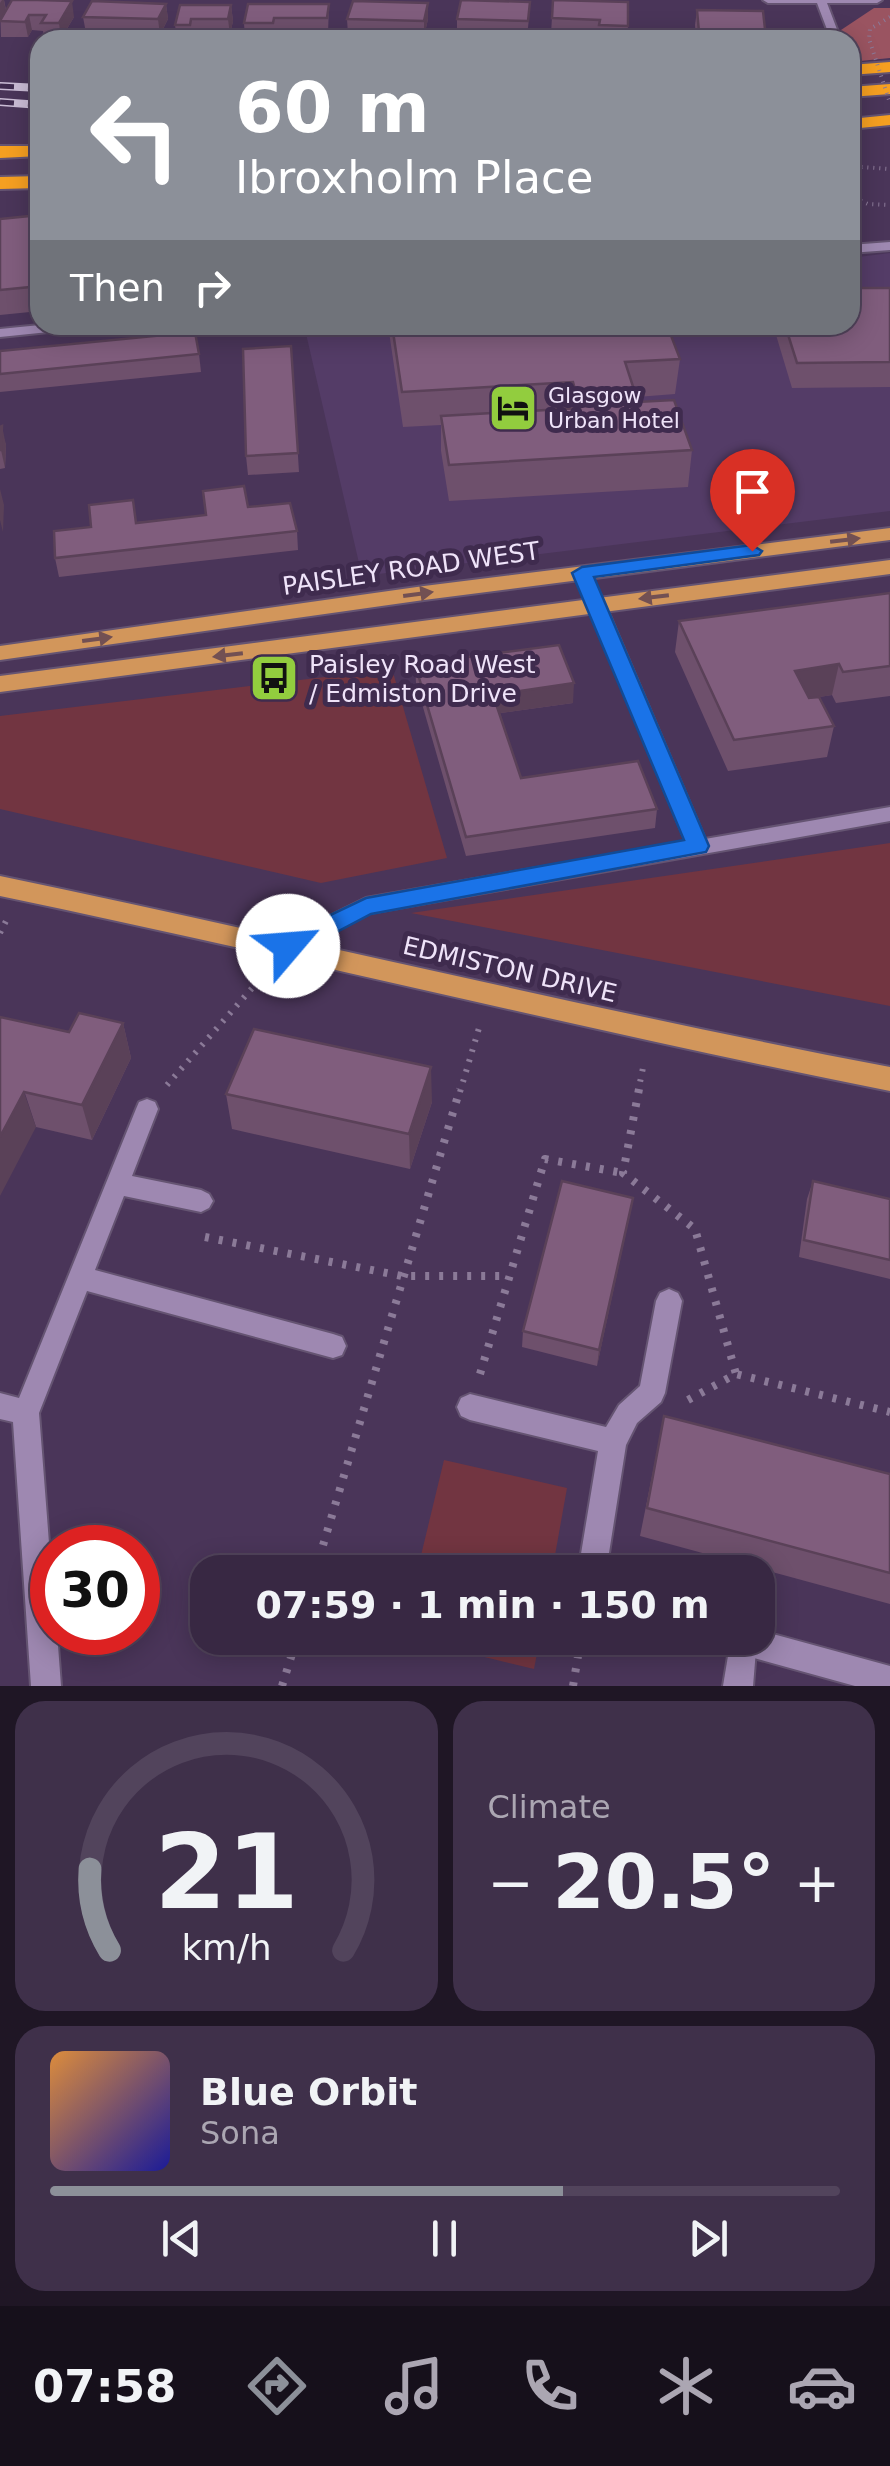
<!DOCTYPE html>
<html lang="en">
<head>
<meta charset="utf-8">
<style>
	body { margin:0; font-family:"DejaVu Sans",sans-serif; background:#3f304a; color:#f1f3f6; height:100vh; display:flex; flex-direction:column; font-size:38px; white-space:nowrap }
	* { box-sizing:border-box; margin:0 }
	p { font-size:32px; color:#aba6b2 }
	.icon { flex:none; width:55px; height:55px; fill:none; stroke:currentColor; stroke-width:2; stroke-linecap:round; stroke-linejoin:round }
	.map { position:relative; height:1686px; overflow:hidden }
	.panel { display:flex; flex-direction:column; gap:15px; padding:15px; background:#1f1625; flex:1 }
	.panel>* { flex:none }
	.hud { position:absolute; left:30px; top:30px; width:830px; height:305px; border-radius:30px; box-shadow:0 5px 25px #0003,0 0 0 2px #52445c; background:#8c9099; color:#fff; overflow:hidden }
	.speed { position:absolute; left:30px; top:1525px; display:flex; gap:20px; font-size:50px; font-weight:700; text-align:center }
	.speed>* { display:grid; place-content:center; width:130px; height:130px; border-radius:50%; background:#382843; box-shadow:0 5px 25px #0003,0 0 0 2px #52445c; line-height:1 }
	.speed .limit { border:15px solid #d22; background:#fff; color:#111 }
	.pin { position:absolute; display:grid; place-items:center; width:85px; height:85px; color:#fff; margin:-102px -42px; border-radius:50% 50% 50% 0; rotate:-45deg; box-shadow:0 0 10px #0007 }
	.pin .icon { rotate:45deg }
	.me { position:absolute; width:110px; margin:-55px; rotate:63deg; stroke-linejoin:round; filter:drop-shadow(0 0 8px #0008) }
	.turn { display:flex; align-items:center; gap:35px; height:210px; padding:0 40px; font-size:45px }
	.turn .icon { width:130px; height:130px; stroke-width:2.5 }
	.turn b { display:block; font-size:70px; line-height:85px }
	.then { display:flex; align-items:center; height:95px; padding:0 40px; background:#0003; gap:20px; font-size:38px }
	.big { font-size:75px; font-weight:700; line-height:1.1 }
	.panel .card { flex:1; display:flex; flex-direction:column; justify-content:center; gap:15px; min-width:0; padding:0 35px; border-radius:30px; background:#3f304a }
	.panel .dial { align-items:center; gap:0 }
	.dial svg { height:260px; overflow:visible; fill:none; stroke:#52445c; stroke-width:7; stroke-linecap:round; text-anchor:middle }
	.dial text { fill:#f1f3f6; stroke:none }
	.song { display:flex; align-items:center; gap:30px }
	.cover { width:120px; height:120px; border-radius:15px; background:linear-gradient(135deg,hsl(30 70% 55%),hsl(240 70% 35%)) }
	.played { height:10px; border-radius:5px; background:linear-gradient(90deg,#8c9099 65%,#52445c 65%) }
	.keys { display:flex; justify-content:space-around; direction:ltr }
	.heat { display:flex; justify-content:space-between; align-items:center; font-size:55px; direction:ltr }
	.panel .tiles { flex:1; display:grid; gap:15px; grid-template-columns:1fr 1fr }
	.card:last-child { grid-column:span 2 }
	.trip { position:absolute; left:190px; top:1555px; width:585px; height:100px; border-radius:30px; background:#382843; box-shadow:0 5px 25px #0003,0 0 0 2px #52445c; font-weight:700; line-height:100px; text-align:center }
	.dock { display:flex; height:160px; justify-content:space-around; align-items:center; background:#16101b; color:#aba6b2 }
	.dock .icon { width:70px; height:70px }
	.dock .selected { color:#8c9099 }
	.dock b { font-size:45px; color:#f1f3f6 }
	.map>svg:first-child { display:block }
</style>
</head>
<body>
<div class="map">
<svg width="890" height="1686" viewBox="0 0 890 1686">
	<rect width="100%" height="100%" fill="#4a3559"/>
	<path fill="#543c67" d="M890,253V511L362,576L304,325H850V258Z"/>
	<g fill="#723541">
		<path d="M392,669L447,858L321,883L0,809V716Z"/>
		<path d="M890,843V1006L411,913Z"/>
		<path d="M444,1460L567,1488L552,1572H417Z"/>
		<path d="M407,1638H540L534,1669Z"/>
	</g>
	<path fill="#9a5461" d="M874,8H890V58L850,62V40H826Z"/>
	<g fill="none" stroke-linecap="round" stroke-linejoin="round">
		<g stroke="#655472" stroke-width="4">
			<g id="service">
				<path d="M582,568L590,573L605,604L602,608H590L587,604L574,573Z"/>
				<path d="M147,1099L155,1102L158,1109L132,1176L201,1190L209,1194L213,1201L209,1208L201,1212L124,1196L95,1270L333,1334L342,1337L346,1346L342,1355L333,1358L87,1291L39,1413L52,1582V1632H57L61,1686H31L13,1422L0,1419V1393L19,1398L136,1109L139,1102Z"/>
				<path d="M731,1638H757L753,1686H723Z"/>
			</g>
		</g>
		<g stroke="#655472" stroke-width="4">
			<g id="minor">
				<path d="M763,0H882L877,3H827L841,40H831L817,3H768Z"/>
				<path d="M890,242V250L850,253V245Z"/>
				<path d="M40,325H85L78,329L0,337V329Z"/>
				<path d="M596,599L605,604L705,839L890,807V821L370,913L295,952H281L277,946L281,940L366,898L686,842L587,604Z"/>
				<path d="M669,1289L678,1293L682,1301L665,1393L661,1402L637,1423L626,1445L606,1572H578L598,1451L470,1420L461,1416L457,1407L461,1398L470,1394L606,1427L619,1405L640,1386L656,1301L660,1293Z"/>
				<path d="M758,1630L890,1666V1686H855L732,1652L722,1648L718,1638H758Z"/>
			</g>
		</g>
		<g stroke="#655472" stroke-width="4">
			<g id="primary">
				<path d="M890,528V540L424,600L0,660V646L424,586Z"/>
				<path d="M890,560V574L0,692V676Z"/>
				<path d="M0,876C297,938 592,1010 890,1067V1091C592,1032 297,958 0,896Z"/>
			</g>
		</g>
		<g stroke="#655472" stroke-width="4">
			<g id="motorway">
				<path d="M890,62V72L850,75V65Z"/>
				<path d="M890,84V94L850,97V87Z"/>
				<path d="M890,115V125L850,129V119Z"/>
				<path d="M0,146H40V156L0,158Z"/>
				<path d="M40,176V188L0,189V177Z"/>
			</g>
		</g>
		<g stroke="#8b7a98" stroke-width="4" stroke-dasharray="1 5" stroke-linecap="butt">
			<path d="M850,171L862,167L890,169"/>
			<path d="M850,196L868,204L890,205"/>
		</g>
		<g stroke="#8b7a98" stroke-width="6" stroke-dasharray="2.5 8" stroke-linecap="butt">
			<path d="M0,933L7,919"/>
			<path d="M167,1085L261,978"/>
			<path d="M460,1092L479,1028"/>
			<path d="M638,1092L644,1063"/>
		</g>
		<g stroke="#8b7a98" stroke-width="8" stroke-dasharray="4 10" stroke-linecap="butt">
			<path d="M639,1089L623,1173L695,1229L736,1374"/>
			<path d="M205,1237L402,1276H509"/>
			<path d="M480,1374L545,1159L623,1173"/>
			<path d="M688,1400L736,1374L890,1412"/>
			<path d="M315,1572L460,1089"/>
			<path d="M282,1686L297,1638"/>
			<path d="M573,1686L581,1638"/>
		</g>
		<use href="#service" fill="#9e88b1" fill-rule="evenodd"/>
		<use href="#minor" fill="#9e88b1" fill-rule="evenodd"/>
		<use href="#primary" fill="#d2965b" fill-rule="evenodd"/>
		<use href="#motorway" fill="#f59f21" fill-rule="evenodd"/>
		<g stroke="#cabcd5" stroke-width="8">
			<g id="rail">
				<path d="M0,86L40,88"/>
				<path d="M0,102L40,105"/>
			</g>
		</g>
		<use href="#rail" stroke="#3f2b4e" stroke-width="5" stroke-dasharray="14" stroke-linecap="butt"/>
		<path stroke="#8b7a98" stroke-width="4" stroke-dasharray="1 5" stroke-linecap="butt" d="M890,17L870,29L869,39L890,103"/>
	</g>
	<g fill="#6e506c">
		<path d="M0,0H4L6,10L74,17L61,39H44L43,31L32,30L28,37H1Z"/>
		<path d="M553,0L628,26L627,40H598L599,35L551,34Z"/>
		<path d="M166,4L168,19L160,35L86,33L83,17Z"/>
		<path d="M329,4L328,34H275L274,39H245L244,23Z"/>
		<path d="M231,5L233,21L230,35H193L191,40H177L175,25Z"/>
		<path d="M697,10L765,29L764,40H696L695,25Z"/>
		<path d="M529,18L527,37L457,35V19Z"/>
		<path d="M347,19H428L424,37L348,35Z"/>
		<path d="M40,215V311L0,315V219Z"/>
		<path d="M890,288V387L792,388L773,325H850Z"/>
		<path d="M388,325H667L680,359L675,394L637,397L638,402L692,450L688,487L449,501L441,451V425L403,427Z"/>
		<path d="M291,346L299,472L248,475L246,456Z"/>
		<path d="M0,351L199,354L201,372L0,392Z"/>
		<path d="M0,427L6,445L5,468L0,469Z"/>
		<path d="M248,507L297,531L298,550L59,577L55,558L137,522L206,515Z"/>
		<path d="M890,593V696L836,703L832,695L819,697L834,726L827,757L728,771L675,652L679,621Z"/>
		<path d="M415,664L573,703L500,713L521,778L657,809L655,828L466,856L416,683Z"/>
		<path d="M0,1017L69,1032L123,1023L131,1058L92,1140L36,1127Z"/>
		<path d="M226,1094L432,1102L410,1169L232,1129Z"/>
		<path d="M813,1181L890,1199V1279L799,1257L807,1199Z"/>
		<path d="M633,1198L597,1366L522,1347L523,1331Z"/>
		<path d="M664,1416L890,1474V1604L640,1536Z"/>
	</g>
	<g fill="#5a4158">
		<path d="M2,0H4L6,13L0,21V3Z"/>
		<path d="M72,1L74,17L61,39L59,23Z"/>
		<path d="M428,3V19L424,37V21Z"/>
		<path d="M166,4L168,19L160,35L158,19Z"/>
		<path d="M231,5L233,21L230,35L228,19Z"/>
		<path d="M29,15L32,30L28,37L25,22Z"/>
		<path d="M2,426L6,445L5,468L1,450Z"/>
		<path d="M0,489L4,505L3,532L0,520Z"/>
		<path d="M839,664L832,695L789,702L795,671Z"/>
		<path d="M574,683L573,703L493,714V695Z"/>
		<path d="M123,1023L131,1058L92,1140L82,1105Z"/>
		<path d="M431,1067L432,1102L410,1169L409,1134Z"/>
		<path d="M24,1092L36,1127L0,1196V1137Z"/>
		<path d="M633,1198L630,1215L597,1366L599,1350Z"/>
	</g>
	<g fill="#805d7d" stroke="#5a4158" stroke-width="2.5">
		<path d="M12,0H37L72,1L59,23H41L46,15H29L25,22L0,21Z"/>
		<path d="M461,0L530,2L528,21L457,19Z"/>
		<path d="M553,0L628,2V26L599,25L600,20L552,18Z"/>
		<path d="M92,1L166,4L158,19L83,17Z"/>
		<path d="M353,1L428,3L424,21L347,19Z"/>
		<path d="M248,4H329L327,18H274L273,23H244Z"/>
		<path d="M180,5H231L228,19H191L190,25H175Z"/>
		<path d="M697,10L763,11L765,29L699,32Z"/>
		<path d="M40,215V286L0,290V219Z"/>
		<path d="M850,288H890V362L797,363L785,325H850Z"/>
		<path d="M392,325H667L680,359L625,362L638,402L674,400L692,450L449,465L441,416L580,408L573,382L402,392Z"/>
		<path d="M195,332L199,354L0,374V351Z"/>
		<path d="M291,346L298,453L246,456L243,349Z"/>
		<path d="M2,426L1,450H0V427Z"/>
		<path d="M244,486L248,507L290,503L297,531L55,558L54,531L91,527L89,505L133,500L136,523L206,515L203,491Z"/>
		<path d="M890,593V666L843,672L839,664L795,671L809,698L819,697L834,726L734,740L679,621Z"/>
		<path d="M559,645L574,683L493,695L521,778L638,761L657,809L466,837L415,664Z"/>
		<path d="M79,1013L123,1023L82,1105L24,1092L0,1137V1017L69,1032Z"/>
		<path d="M254,1029L431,1067L409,1134L226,1094Z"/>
		<path d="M562,1181L633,1198L599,1350L523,1331Z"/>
		<path d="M813,1181L890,1199V1260L804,1240Z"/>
		<path d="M664,1416L890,1474V1573L647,1508Z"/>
	</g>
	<defs><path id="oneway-solid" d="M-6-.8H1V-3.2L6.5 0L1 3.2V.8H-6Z" transform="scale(2.5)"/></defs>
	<g fill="#725053">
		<use href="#oneway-solid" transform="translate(845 540) rotate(-7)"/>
		<use href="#oneway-solid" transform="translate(418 594) rotate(-8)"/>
		<use href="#oneway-solid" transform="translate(654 597) rotate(173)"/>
		<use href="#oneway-solid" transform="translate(97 639) rotate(-8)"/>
		<use href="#oneway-solid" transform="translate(228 655) rotate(173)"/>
	</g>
	<path fill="#1a73e8" stroke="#114b97" stroke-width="2.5" d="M752,545L762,551L759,555L594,577L709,846L706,852L371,914L297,953H280L276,946L280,939L366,898L684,840L572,573L582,567Z"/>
	<defs>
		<g id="hotel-square" transform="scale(2.5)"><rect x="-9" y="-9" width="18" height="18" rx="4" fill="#92cd3e" stroke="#3f2b4e"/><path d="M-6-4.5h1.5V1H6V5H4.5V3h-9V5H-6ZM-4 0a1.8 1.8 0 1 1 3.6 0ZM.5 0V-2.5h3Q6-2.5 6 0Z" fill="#111"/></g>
		<g id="bus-square" transform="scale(2.5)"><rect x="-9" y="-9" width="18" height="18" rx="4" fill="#92cd3e" stroke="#3f2b4e"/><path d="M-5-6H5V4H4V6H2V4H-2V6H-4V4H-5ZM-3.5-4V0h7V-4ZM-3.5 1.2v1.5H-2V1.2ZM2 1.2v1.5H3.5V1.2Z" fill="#111"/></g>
	</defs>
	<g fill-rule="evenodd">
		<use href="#hotel-square" x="513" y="408"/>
		<use href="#bus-square" x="274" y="678"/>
	</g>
	<g text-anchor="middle" stroke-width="10" stroke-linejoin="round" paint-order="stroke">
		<g font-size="22" fill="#efe3f9" stroke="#3f2b4e" text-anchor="start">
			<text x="548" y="403">Glasgow<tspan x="548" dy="25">Urban Hotel</tspan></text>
		</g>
		<g font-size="25" fill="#efe3f9" stroke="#3f2b4e">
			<text transform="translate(411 568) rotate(-8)" y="9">PAISLEY ROAD WEST</text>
			<text transform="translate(510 969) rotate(13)" y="9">EDMISTON DRIVE</text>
		</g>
		<g font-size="25" fill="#efe3f9" stroke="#3f2b4e" text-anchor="start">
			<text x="309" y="673">Paisley Road West<tspan x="309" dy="29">/ Edmiston Drive</tspan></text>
		</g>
	</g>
</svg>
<div class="speed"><div class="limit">30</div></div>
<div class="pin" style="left:752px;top:551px;background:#d93025"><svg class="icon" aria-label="arrive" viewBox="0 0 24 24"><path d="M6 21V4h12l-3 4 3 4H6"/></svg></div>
<svg class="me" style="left:288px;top:946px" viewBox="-20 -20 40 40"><circle r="19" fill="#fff"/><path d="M0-13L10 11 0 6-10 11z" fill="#1a73e8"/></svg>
<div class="trip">07:59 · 1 min · 150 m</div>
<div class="hud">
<div class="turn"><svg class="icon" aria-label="left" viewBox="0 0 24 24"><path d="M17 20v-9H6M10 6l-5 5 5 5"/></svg><div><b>60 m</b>Ibroxholm Place</div></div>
<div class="then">Then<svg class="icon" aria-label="right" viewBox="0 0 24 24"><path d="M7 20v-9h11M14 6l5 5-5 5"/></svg></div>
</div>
</div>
<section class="panel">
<div class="tiles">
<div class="card dial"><svg viewBox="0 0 100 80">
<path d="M14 69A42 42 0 1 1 86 69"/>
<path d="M14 69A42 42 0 0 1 8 44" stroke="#8c9099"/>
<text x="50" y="56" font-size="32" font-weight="700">21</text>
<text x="50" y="72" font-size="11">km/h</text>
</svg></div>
<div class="card"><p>Climate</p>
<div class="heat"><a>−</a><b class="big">20.5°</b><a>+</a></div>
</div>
<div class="card">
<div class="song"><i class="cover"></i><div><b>Blue Orbit</b><p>Sona</p></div></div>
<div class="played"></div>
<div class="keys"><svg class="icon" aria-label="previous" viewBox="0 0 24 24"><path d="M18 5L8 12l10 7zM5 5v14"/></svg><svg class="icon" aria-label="pause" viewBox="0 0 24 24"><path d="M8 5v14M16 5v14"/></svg><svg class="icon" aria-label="next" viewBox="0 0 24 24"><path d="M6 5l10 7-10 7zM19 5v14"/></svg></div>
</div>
</div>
</section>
<nav class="dock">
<b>07:58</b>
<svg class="icon selected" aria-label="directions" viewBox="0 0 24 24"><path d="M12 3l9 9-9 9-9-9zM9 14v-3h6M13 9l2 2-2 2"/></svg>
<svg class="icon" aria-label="music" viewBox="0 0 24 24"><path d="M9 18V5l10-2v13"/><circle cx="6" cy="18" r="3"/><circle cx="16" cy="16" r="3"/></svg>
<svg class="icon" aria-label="phone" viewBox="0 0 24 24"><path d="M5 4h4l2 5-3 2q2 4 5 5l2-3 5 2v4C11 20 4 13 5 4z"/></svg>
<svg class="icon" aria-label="climate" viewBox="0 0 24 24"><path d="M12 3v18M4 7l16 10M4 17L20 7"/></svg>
<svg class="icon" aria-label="car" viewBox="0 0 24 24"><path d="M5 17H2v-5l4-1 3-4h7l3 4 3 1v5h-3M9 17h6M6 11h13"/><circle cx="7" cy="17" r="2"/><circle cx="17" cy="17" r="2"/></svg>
</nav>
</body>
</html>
